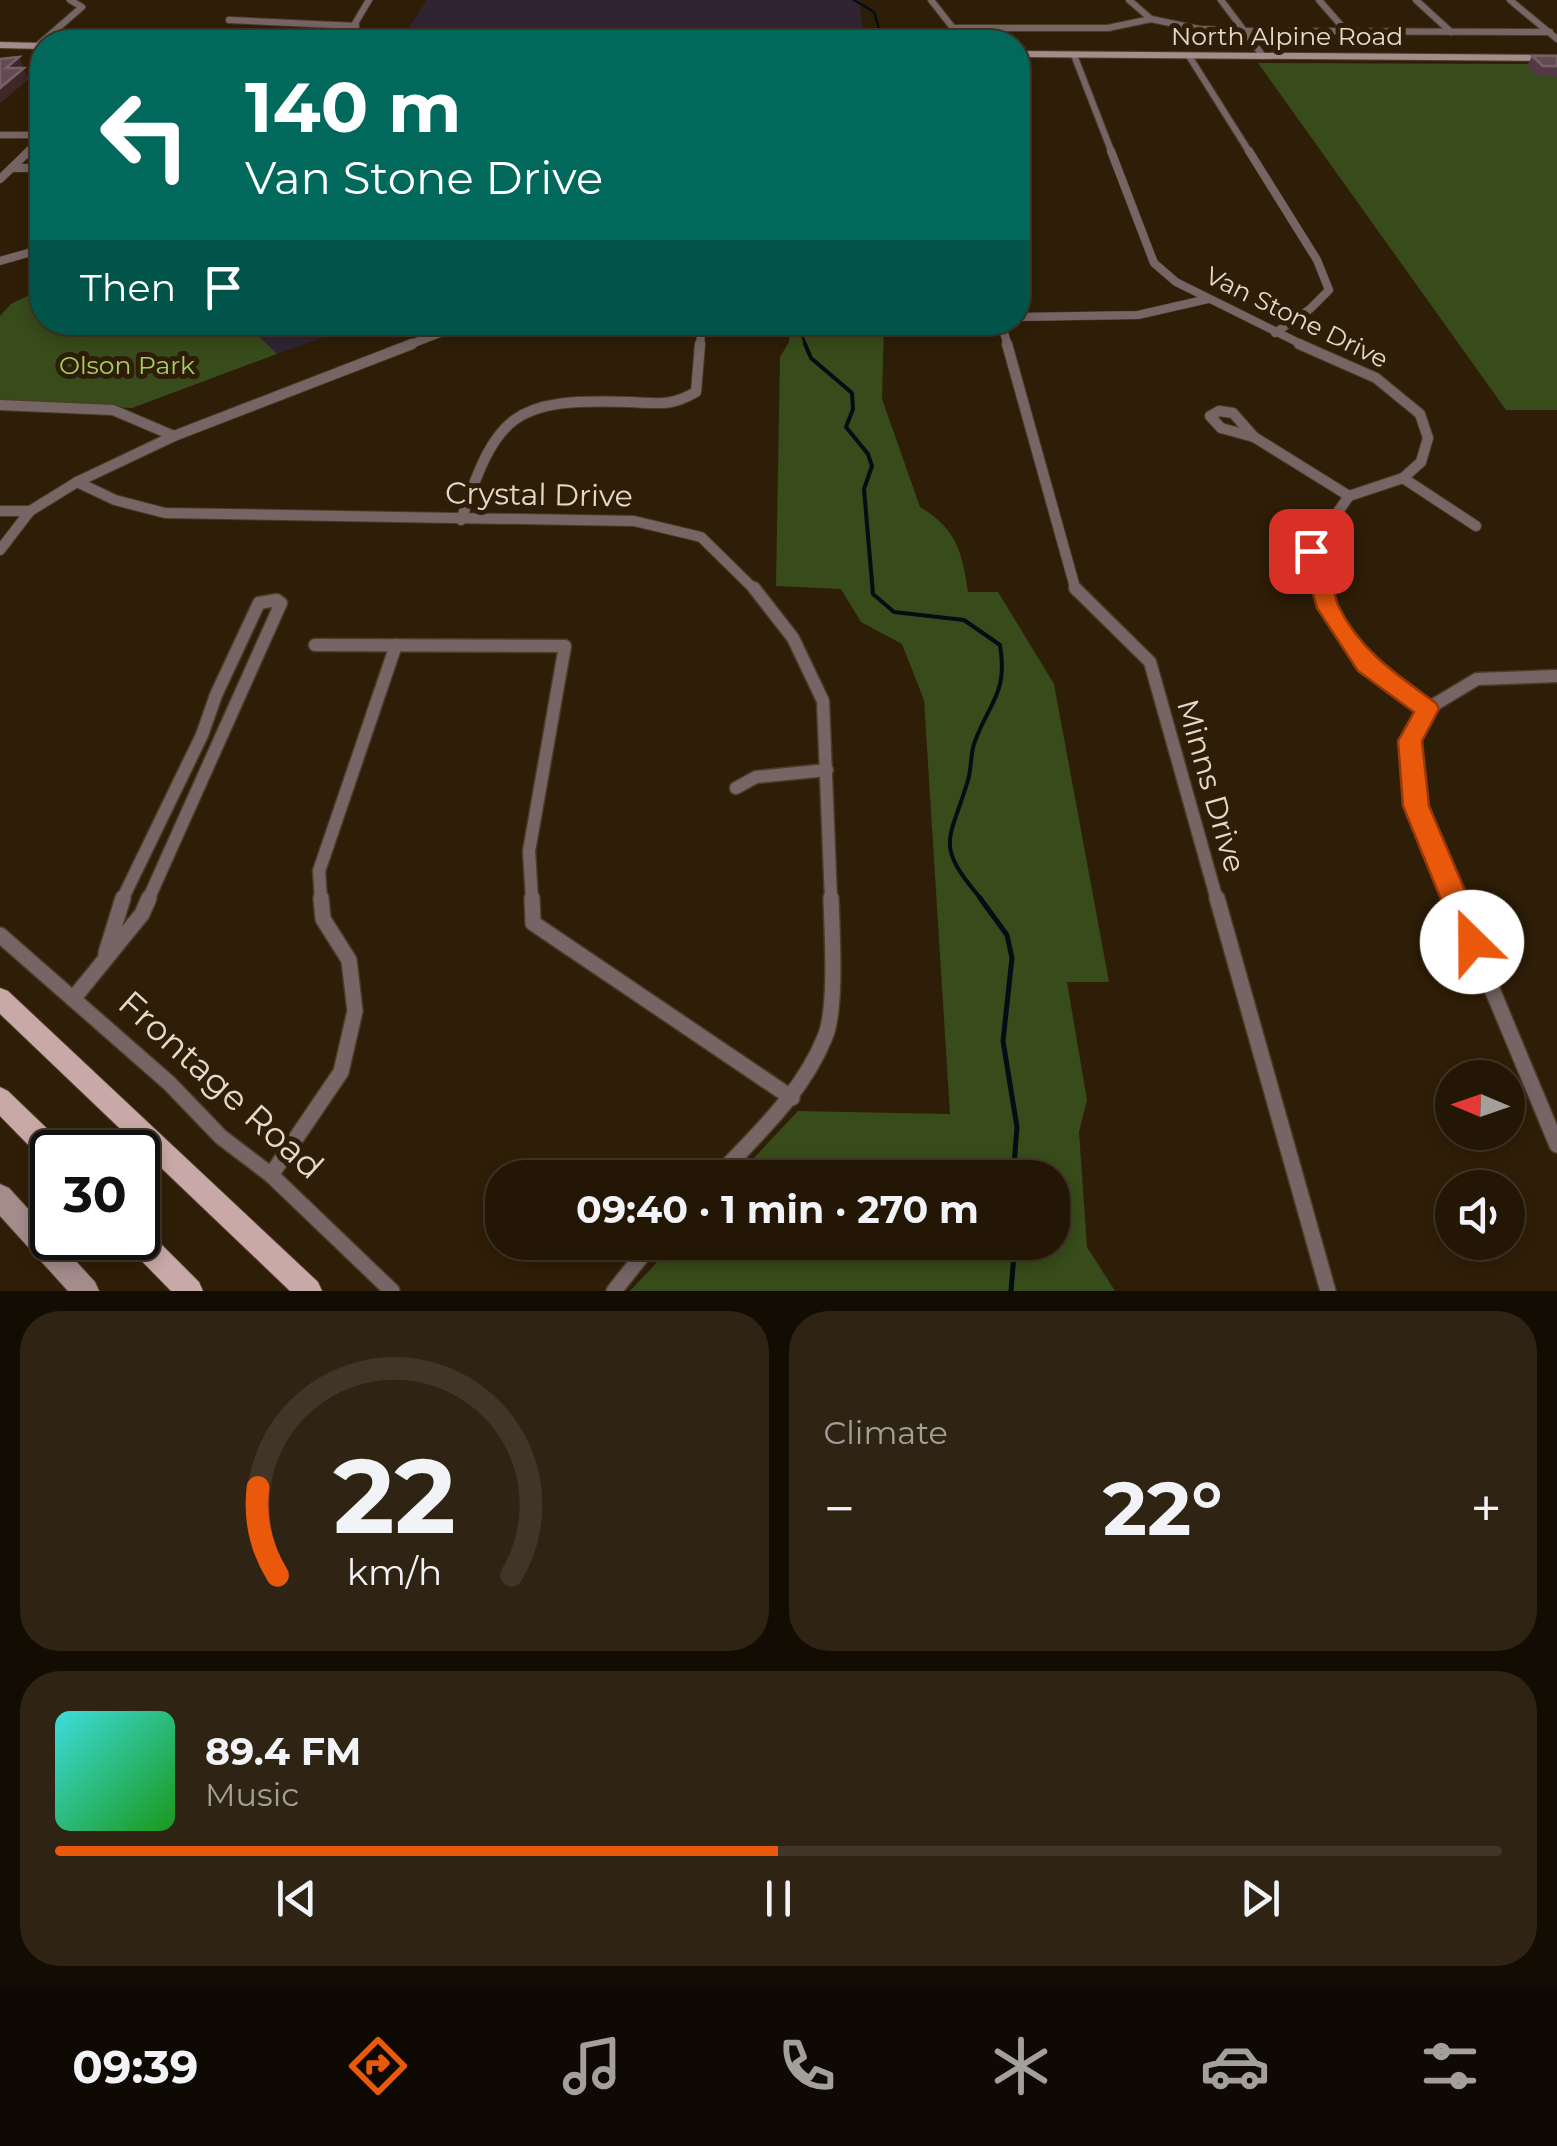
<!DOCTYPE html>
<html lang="en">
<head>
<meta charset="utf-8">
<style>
	body { margin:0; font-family:Montserrat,sans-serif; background:#2f2313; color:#f1f3f6; height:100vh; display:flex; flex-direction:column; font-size:38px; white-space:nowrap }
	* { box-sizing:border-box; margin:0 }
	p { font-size:32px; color:#a39f9a }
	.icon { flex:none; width:55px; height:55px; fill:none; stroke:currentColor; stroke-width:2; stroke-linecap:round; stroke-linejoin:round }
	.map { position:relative; height:1291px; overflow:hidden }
	.sheet { display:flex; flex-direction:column; gap:20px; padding:20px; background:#130c03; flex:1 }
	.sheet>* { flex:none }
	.banner { position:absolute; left:30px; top:30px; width:1000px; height:305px; border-radius:40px; box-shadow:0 5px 15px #0003,0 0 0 2px #403527; background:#00695c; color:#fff; overflow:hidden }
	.needle { width:65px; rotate:272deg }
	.fabs { position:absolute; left:1435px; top:1060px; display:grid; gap:20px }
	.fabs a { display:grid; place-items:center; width:90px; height:90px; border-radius:50%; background:#231605; box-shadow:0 5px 15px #0003,0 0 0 2px #403527; font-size:50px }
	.speed { position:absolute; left:30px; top:1130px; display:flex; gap:20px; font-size:50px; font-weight:700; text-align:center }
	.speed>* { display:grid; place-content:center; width:130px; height:130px; border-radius:50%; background:#231605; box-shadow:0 5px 15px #0003,0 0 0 2px #403527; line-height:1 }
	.speed .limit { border:5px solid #111; border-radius:15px; background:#fff; color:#111 }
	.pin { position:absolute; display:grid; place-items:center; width:85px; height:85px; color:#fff; margin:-42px; border-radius:20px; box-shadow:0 5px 15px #0006 }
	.me { position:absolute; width:110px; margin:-55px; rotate:337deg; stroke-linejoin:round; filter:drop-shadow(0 0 8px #0008) }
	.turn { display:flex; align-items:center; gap:35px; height:210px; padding:0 50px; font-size:45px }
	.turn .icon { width:130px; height:130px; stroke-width:2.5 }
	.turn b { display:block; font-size:70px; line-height:85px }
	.then { display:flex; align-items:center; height:95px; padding:0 50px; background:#0003; gap:20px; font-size:38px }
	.big { font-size:75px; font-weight:700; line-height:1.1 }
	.sheet .tile { flex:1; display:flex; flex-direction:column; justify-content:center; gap:15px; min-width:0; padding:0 35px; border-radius:40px; background:#2f2313 }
	.sheet .dial { align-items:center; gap:0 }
	.dial svg { height:260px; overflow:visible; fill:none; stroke:#403527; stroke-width:7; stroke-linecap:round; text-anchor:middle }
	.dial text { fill:#f1f3f6; stroke:none }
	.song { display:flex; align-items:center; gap:30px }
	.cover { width:120px; height:120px; border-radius:15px; background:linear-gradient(135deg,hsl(180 70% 55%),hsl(120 70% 35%)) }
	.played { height:10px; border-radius:5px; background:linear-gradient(90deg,#ea580c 50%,#403527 50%) }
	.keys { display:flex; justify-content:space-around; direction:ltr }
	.heat { display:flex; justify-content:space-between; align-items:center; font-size:55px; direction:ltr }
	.sheet .tiles { flex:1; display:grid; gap:20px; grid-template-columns:1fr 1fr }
	.tile:last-child { grid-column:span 2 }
	.trip { position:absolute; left:485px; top:1160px; width:585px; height:100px; border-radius:40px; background:#231605; box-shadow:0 5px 15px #0003,0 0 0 2px #403527; font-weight:700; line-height:100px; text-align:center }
	.tab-bar { display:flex; height:160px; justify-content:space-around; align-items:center; background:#0e0902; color:#a39f9a }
	.tab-bar .icon { width:70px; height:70px }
	.tab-bar .active { color:#ea580c }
	.tab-bar b { font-size:45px; color:#f1f3f6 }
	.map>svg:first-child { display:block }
</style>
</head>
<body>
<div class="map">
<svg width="1557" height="1291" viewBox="0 0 1557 1291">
	<rect width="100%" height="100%" fill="#2f1e07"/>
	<g fill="#302432">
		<path d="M427,0H859L863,31L741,30L739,42H399Z"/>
		<path d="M246,323H364L277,354Z"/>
	</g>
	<g fill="#384b1a">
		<path d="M1258,63L1557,64V410H1506Z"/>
		<path d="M42,289V322L246,323L277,354L132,408L0,402V316L11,304Z"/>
		<path d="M790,323H884L882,399L920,507C957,529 962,552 968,592H998L1054,684L1109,982H1067L1087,1100L1079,1132L1087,1247L1115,1291H630L675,1243L1052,1242V1178L736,1177L798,1111L950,1114L924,700L902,644L861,622L841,589L776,586L780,357L789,342Z"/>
	</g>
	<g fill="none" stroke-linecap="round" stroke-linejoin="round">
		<g stroke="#030d14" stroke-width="2.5">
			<path d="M854,0L874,12L883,42"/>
			<path d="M797,322L806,346"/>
		</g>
		<path stroke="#030d14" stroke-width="4" d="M805,344L811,358L852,393L853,409L846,427L868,454L872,466L864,489L873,594L894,612L964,620L1000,645C1008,693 990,701 975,741C970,753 972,767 968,780C950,842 933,843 982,900"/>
		<g stroke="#030d14" stroke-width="5">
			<path d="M980,898L1007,935L1012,958L1003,1041L1017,1127L1013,1178"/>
			<path d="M1011,1291L1015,1242"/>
		</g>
		<g stroke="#4c3c27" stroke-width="8">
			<g id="street-far4">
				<path d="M931,0L953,28L955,42"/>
				<path d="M1129,0L1151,19"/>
				<path d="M1221,0L1263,56"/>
				<path d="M1319,0L1346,31"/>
				<path d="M1416,0L1451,32"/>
				<path d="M1510,0L1557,39"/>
				<path d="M229,20L356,26"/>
				<path d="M953,28H1108L1151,19L1199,29L1244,31L1550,32"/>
				<path d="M729,32V42"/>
				<path d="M344,42L369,0"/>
				<path d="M37,46L82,7L70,0"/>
				<path d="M1074,55L1112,153"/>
				<path d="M1189,56L1250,153"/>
				<path d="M0,135H42"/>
				<path d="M26,153L42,138"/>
			</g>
		</g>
		<g stroke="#4c3c27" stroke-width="9">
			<g id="street-far3">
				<path d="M1111,151L1154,263L1176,282L1305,346"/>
				<path d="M1249,151L1317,260L1329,290L1310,309L1275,333"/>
				<path d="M12,168H42"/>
				<path d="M0,179L29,151"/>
				<path d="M0,261L42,249"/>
				<path d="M1018,317L1138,315L1208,299"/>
				<path d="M1001,322L1008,346"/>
				<path d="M406,346L469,322"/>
				<path d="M700,346L702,322"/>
			</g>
		</g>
		<g stroke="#4c3c27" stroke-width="12">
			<g id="street-far2">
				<path d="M1007,344L1076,591"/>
				<path d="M1299,344L1376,378L1420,414L1428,438L1421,462L1403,478L1349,496L1311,551L1323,591"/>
				<path d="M0,405L113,410L174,436"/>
				<path d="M1219,411L1233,413L1254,437L1221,428L1210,416Z"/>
				<path d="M1254,437L1349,496"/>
				<path d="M1403,478L1476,526"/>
				<path d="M77,482L115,500L165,513L634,521L701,537L756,591"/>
				<path d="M0,511H30"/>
				<path d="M461,520C497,414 512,398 629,402C658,403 670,407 696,392L700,344"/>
				<path d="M0,550L30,511L77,482L174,436L412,344"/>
			</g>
		</g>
		<g stroke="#4c3c27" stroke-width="15">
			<g id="street-far1">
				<path d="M754,588L793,638L823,701L831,900"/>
				<path d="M1075,588L1150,662L1217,900"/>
				<path d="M1322,588C1340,648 1379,675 1427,709"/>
				<path d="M315,645L565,646L529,851L532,900"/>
				<path d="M736,788L756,777L827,770"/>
				<path d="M122,900L202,735L216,695L259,603L277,600L281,603L148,900"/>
				<path d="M321,900L319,871L396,645"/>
				<path d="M1455,900L1416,807L1410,741L1427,709L1477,679L1557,676"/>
			</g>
		</g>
		<g stroke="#4c3c27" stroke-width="18">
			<g id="street">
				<path d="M532,898L533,923L792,1098"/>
				<path d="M1217,898L1328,1291"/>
				<path d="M1454,898L1557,1145"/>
				<path d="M0,935L169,1083L221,1137L271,1175L392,1291"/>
				<path d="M106,953L123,898"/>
				<path d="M73,999L142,914L149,898"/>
				<path d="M271,1175L341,1072L355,1011L349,960L323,919L321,898"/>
				<path d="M716,1178C757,1134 802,1094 825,1037C837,1009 832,931 831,898"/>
				<path d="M614,1291L653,1242"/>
			</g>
		</g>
		<g stroke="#4c3c27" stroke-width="2">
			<g id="secondary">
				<path d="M0,42L42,43V49L0,48Z"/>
				<path d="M1018,51L1557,55V61L1018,57Z"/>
				<path d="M0,1184L9,1188L95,1282L99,1291H68L0,1216Z"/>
			</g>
		</g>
		<g stroke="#4c3c27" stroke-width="2">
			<g id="primary">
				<path d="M0,988L8,991L318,1282L322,1291H290L0,1014Z"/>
				<path d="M0,1087L8,1091L62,1143L65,1152H52V1164L44,1161L0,1116Z"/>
				<path d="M138,1225L146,1229L199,1282L203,1291H171L128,1247L124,1238H138Z"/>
			</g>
		</g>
		<use href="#street-far4" stroke="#756565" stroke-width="6"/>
		<use href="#street-far3" stroke="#756565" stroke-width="8"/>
		<use href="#street-far2" stroke="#756565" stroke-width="10"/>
		<use href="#street-far1" stroke="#756565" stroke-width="12"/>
		<use href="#street" stroke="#756565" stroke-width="15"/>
		<use href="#secondary" fill="#a48c8b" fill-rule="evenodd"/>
		<use href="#primary" fill="#c9a9a8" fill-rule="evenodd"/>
	</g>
	<path fill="#533944" d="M1532,56H1557V77L1538,76L1527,66Z"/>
	<g fill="#3e2726">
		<path d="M19,57L24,68H6Z"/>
		<path d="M24,68L29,79L0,103V88Z"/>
	</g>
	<g fill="#634a53" stroke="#776166" stroke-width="2.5">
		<path d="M1532,56H1557V66H1543Z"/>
		<path d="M19,57L6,68H24L0,88V59Z"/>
	</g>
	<path fill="#ea580c" stroke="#983908" stroke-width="2.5" d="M1311,544C1330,550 1331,588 1338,605C1359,650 1397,675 1436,703L1439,709L1422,741L1429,806L1487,942L1483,951L1472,955L1462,951L1403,806L1398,741L1414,712L1358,671L1317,608L1301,551Z"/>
	<g text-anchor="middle" stroke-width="10" stroke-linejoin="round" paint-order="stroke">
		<g font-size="25" fill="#e5d9cc" stroke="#2f1e07">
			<text x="1287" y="45">North Alpine Road</text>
			<text transform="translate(1297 317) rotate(26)" y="9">Van Stone Drive</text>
		</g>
		<g font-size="25" fill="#a6ce66" stroke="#2f1e07">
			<text x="127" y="374">Olson Park</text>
		</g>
		<g font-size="30" fill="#e5d9cc" stroke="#2f1e07">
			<text transform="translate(539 495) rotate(1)" y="10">Crystal Drive</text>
			<text transform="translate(1211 786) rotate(74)" y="10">Minns Drive</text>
		</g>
		<g font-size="35" fill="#e5d9cc" stroke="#2f1e07">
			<text transform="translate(221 1085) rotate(42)" y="12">Frontage Road</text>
		</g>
	</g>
</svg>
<div class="fabs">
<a><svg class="needle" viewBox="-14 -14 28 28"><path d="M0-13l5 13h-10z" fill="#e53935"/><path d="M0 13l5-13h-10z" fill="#a39f9a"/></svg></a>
<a><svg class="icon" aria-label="sound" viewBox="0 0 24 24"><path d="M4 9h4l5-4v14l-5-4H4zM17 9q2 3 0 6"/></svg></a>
</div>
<div class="speed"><div class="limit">30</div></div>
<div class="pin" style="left:1311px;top:551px;background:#d93025"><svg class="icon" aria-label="arrive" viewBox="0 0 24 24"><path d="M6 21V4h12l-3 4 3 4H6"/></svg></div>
<svg class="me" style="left:1472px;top:942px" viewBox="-20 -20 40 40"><circle r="19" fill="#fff"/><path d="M0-13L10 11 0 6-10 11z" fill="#ea580c"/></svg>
<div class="trip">09:40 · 1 min · 270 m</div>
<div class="banner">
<div class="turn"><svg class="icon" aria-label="left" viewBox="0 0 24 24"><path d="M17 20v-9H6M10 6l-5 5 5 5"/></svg><div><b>140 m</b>Van Stone Drive</div></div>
<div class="then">Then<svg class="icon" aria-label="arrive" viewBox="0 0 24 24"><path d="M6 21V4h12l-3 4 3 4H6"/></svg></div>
</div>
</div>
<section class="sheet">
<div class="tiles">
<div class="tile dial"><svg viewBox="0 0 100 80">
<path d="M14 69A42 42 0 1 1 86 69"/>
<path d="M14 69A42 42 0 0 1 8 42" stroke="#ea580c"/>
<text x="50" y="56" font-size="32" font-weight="700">22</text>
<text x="50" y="72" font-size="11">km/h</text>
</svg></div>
<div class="tile"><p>Climate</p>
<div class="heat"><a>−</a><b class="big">22°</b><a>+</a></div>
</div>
<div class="tile">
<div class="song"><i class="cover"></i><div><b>89.4 FM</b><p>Music</p></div></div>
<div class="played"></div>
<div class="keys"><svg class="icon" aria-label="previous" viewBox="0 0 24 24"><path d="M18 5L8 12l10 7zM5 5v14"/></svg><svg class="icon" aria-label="pause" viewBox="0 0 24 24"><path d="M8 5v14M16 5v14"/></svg><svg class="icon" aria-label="next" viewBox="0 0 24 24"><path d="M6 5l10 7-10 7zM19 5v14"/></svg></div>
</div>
</div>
</section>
<nav class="tab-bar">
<b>09:39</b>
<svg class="icon active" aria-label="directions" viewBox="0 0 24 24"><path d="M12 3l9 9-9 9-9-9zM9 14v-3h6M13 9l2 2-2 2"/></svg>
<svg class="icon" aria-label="music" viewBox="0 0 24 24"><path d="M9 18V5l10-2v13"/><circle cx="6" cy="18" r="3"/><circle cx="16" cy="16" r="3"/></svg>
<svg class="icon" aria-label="phone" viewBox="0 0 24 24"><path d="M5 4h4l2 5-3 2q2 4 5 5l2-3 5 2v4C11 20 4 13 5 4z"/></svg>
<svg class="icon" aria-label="climate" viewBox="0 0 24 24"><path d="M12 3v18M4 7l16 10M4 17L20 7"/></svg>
<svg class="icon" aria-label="car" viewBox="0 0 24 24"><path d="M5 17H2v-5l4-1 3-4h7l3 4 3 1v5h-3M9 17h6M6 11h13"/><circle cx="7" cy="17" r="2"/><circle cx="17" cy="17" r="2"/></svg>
<svg class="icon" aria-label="filters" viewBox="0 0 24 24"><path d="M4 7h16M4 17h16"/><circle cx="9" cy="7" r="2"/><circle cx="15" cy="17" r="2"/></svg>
</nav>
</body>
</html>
